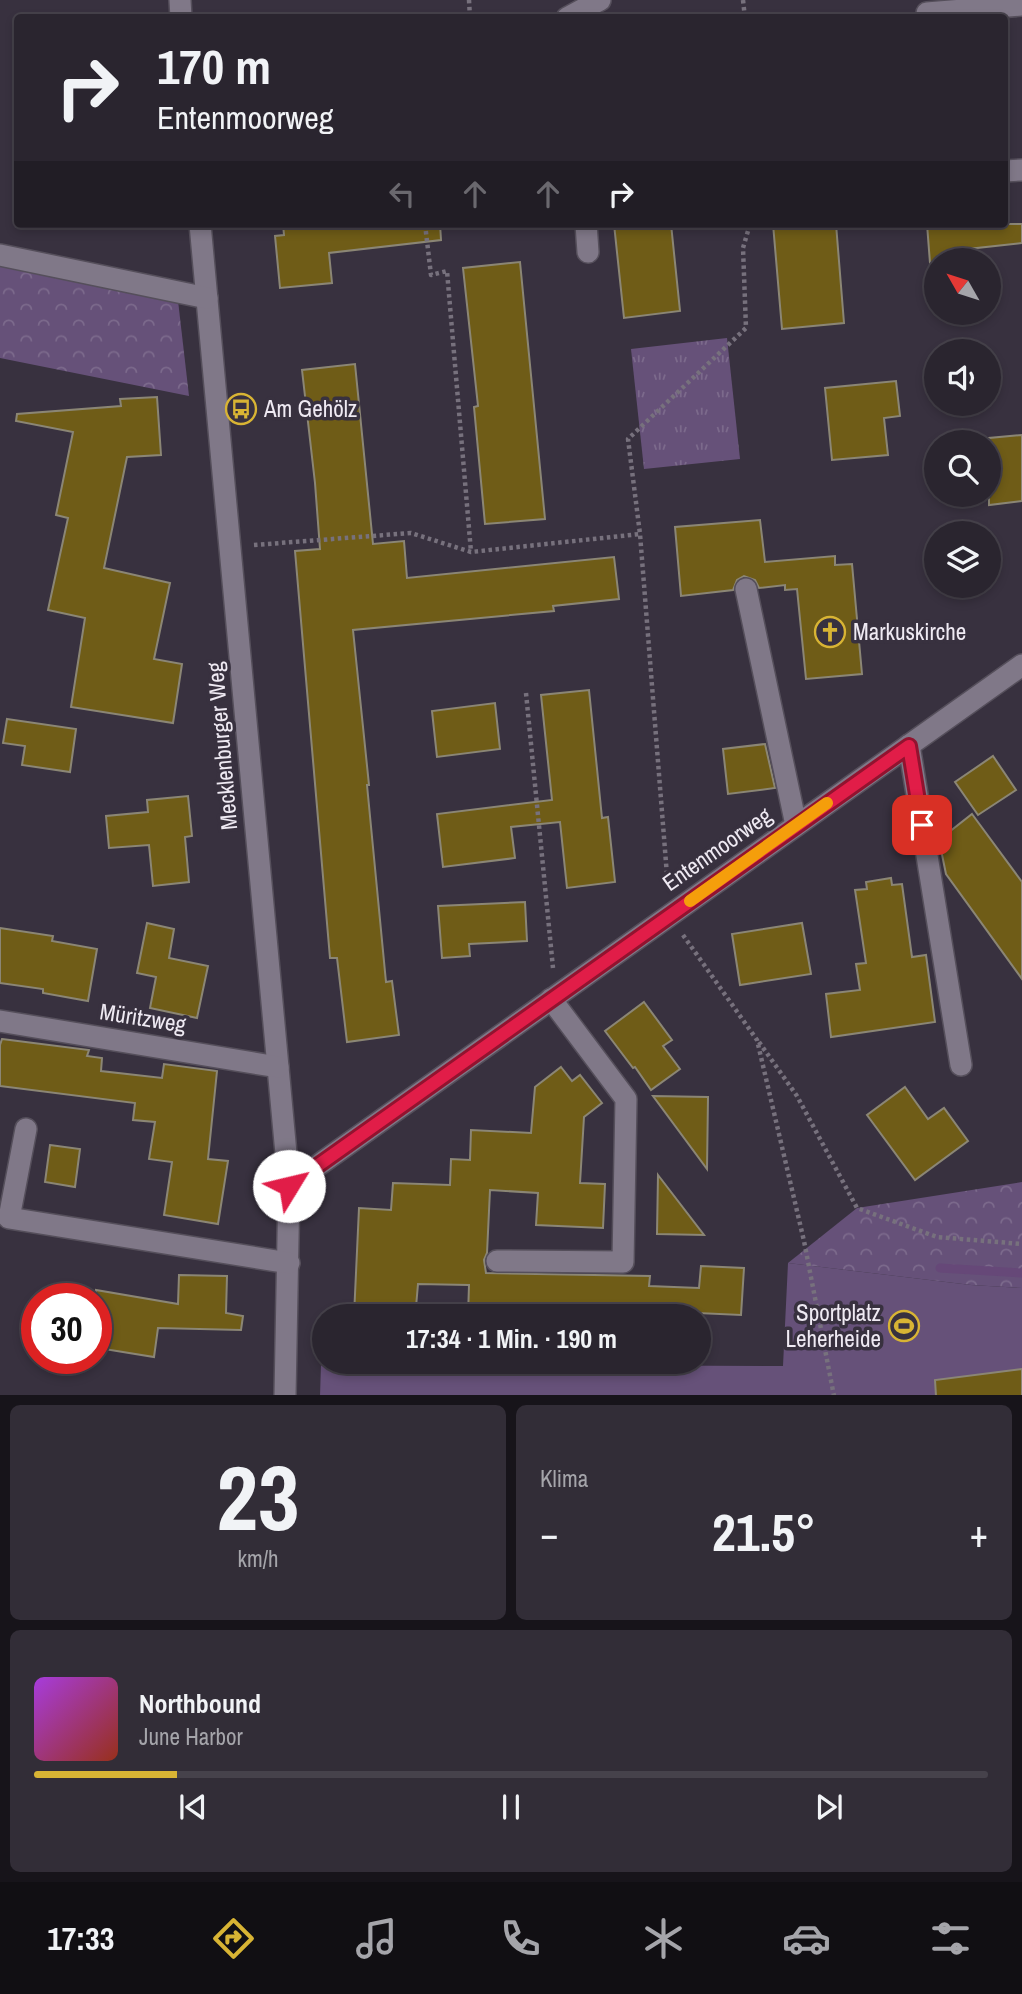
<!DOCTYPE html>
<html lang="de">
<head>
<meta charset="utf-8">
<style>
	body { margin:0; font-family:"Archivo Narrow",sans-serif; background:#322d37; color:#f1f3f6; height:100vh; display:flex; flex-direction:column; font-size:26px; white-space:nowrap }
	* { box-sizing:border-box; margin:0 }
	p { font-size:23px; color:#a5a5aa }
	.icon { flex:none; width:38px; height:38px; fill:none; stroke:currentColor; stroke-width:2; stroke-linecap:round; stroke-linejoin:round }
	.map { position:relative; height:1395px; overflow:hidden }
	.details { display:flex; flex-direction:column; gap:10px; padding:10px; background:#17141a; flex:1 }
	.details>* { flex:none }
	.top-card { position:absolute; left:14px; top:14px; width:994px; height:214px; border-radius:7px; box-shadow:0 4px 10px #0003,0 0 0 2px #46424b; background:#2a252f; color:#f1f3f6; overflow:hidden }
	.needle { width:46px; rotate:309deg }
	.fabs { position:absolute; left:924px; top:248px; display:grid; gap:14px }
	.fabs a { display:grid; place-items:center; width:77px; height:77px; border-radius:50%; background:#2a252f; box-shadow:0 4px 10px #0003,0 0 0 2px #46424b; font-size:35px }
	.speed { position:absolute; left:21px; top:1283px; display:flex; gap:14px; font-size:35px; font-weight:700; text-align:center }
	.speed>* { display:grid; place-content:center; width:91px; height:91px; border-radius:50%; background:#2a252f; box-shadow:0 4px 10px #0003,0 0 0 2px #46424b; line-height:1 }
	.speed .limit { border:10px solid #d22; background:#fff; color:#111 }
	.pin { position:absolute; display:grid; place-items:center; width:60px; height:60px; color:#fff; margin:-30px; border-radius:14px; box-shadow:0 4px 10px #0006 }
	.me { position:absolute; width:77px; margin:-38px; rotate:54deg; stroke-linejoin:round; filter:drop-shadow(0 0 5px #0008) }
	.turn { display:flex; align-items:center; gap:24px; height:147px; padding:0 28px; font-size:32px }
	.turn .icon { width:91px; height:91px; stroke-width:2.5 }
	.turn b { display:block; font-size:49px; line-height:60px }
	.lanes { display:flex; align-items:center; height:66px; padding:0 28px; background:#0003; justify-content:center; gap:35px; direction:ltr }
	.lanes .off { opacity:.35 }
	.big { font-size:52px; font-weight:700; line-height:1.1 }
	.details .widget { flex:1; display:flex; flex-direction:column; justify-content:center; gap:10px; min-width:0; padding:0 24px; border-radius:10px; background:#322d37 }
	.details .dial { align-items:center; gap:0 }
	.dial b { font-size:91px; line-height:1 }
	.song { display:flex; align-items:center; gap:21px }
	.cover { width:84px; height:84px; border-radius:10px; background:linear-gradient(135deg,hsl(280 70% 55%),hsl(10 70% 35%)) }
	.played { height:7px; border-radius:4px; background:linear-gradient(90deg,#d8b434 15%,#46424b 15%) }
	.keys { display:flex; justify-content:space-around; direction:ltr }
	.heat { display:flex; justify-content:space-between; align-items:center; font-size:38px; direction:ltr }
	.details .tiles { flex:1; display:grid; gap:10px; grid-template-columns:1fr 1fr }
	.widget:last-child { grid-column:span 2 }
	.trip { position:absolute; left:312px; top:1304px; width:399px; height:70px; border-radius:35px; background:#2a252f; box-shadow:0 4px 10px #0003,0 0 0 2px #46424b; font-weight:700; line-height:70px; text-align:center }
	.tab-bar { display:flex; height:112px; justify-content:space-around; align-items:center; background:#110f13; color:#a5a5aa }
	.tab-bar .icon { width:49px; height:49px }
	.tab-bar .on { color:#d8b434 }
	.tab-bar b { font-size:32px; color:#f1f3f6 }
	.map>svg:first-child { display:block }
</style>
</head>
<body>
<div class="map">
<svg width="1022" height="1396" viewBox="0 0 1022 1396">
	<defs>
		<pattern id="forest-crowns" width="20" height="18" patternUnits="userSpaceOnUse" patternTransform="scale(1.75)"><rect width="20" height="18" fill="#665179"/><path d="M2 6a3 3 0 1 1 6 0M12 15a3 3 0 1 1 6 0" fill="none" stroke="#7c6a8c"/></pattern>
		<pattern id="park-tufts" width="24" height="20" patternUnits="userSpaceOnUse" patternTransform="scale(1.75)"><rect width="24" height="20" fill="#665179"/><path d="M3 7l-1-3M5 7V3M7 7l1-3M15 17l-1-3M17 17v-4M19 17l1-3" fill="none" stroke="#7c6a8c"/></pattern>
	</defs>
	<rect width="100%" height="100%" fill="#38313f"/>
	<g fill="url(#forest-crowns)">
		<path d="M0,254L177,292L189,396L0,358Z"/>
		<path d="M1022,1182V1288L971,1285L788,1263L857,1208Z"/>
	</g>
	<path fill="url(#park-tufts)" d="M727,338L740,459L644,469L631,349Z"/>
	<path fill="#665179" d="M788,1263L971,1285L1022,1288V1395L320,1396L321,1364L783,1366Z"/>
	<g fill="none" stroke-linecap="round" stroke-linejoin="round">
		<path stroke="#664878" stroke-width="9" d="M940,1268L1022,1273"/>
	</g>
	<g fill="#6f5c17" stroke="#8b8675" stroke-width="2">
		<path d="M283,224H440L441,240L329,253L332,283L280,288L275,236L284,235Z"/>
		<path d="M614,224H671L680,311L624,318Z"/>
		<path d="M773,224H836L844,323L782,329Z"/>
		<path d="M927,224H1022V243L959,250L960,260L930,263Z"/>
		<path d="M520,262L545,519L485,524L474,407L478,406L463,268Z"/>
		<path d="M355,364L373,544L404,541L407,578L614,557L619,599L553,606L554,611L353,630L369,785H367L386,982L392,981L399,1035L347,1042L337,958H330L295,551L320,549L315,483L302,370Z"/>
		<path d="M896,381L900,416L884,418L888,455L832,460L825,388Z"/>
		<path d="M157,397L161,455L127,457L104,568L170,583L154,659L182,664L173,723L71,707L85,618L48,610L68,518L56,515L73,432L16,421L17,414L121,406L120,399Z"/>
		<path d="M1022,435V501L989,505V438Z"/>
		<path d="M760,520L765,562L835,556V565L852,564L862,674L806,679L797,589L785,590V585L759,588L755,580L744,576L737,580L733,590L681,596L675,527Z"/>
		<path d="M589,690L602,818L608,817L615,882L567,888L560,822L511,827L515,858L443,867L437,814L552,800L541,695Z"/>
		<path d="M495,703L500,749L437,757L432,711Z"/>
		<path d="M7,719L76,729L70,772L22,765L25,746L3,743Z"/>
		<path d="M765,744L775,788L728,794L723,749Z"/>
		<path d="M993,756L1016,790L978,815L955,782Z"/>
		<path d="M188,796L192,836L185,837L189,882L153,886L149,845L109,848L106,816L148,812L147,800Z"/>
		<path d="M972,814L1022,882V979L946,874L939,840Z"/>
		<path d="M891,878L892,885L902,884L912,957L926,955L935,1022L831,1037L826,994L860,990L856,964L866,963L855,890L867,889L866,882Z"/>
		<path d="M525,902L527,941L469,944L470,956L442,958L438,906Z"/>
		<path d="M147,923L174,929L169,958L208,966L197,1018L150,1008L156,977L137,973Z"/>
		<path d="M802,923L811,974L740,985L732,934Z"/>
		<path d="M0,928L53,936L52,941L97,949L88,1001L43,993V989L0,983Z"/>
		<path d="M644,1002L672,1040L663,1046L680,1069L651,1090L635,1067L633,1068L605,1031Z"/>
		<path d="M2,1039L89,1050L87,1056L102,1058L101,1071L162,1078L164,1064L217,1071L208,1159L228,1161L218,1224L164,1215L172,1162L149,1159L155,1122L133,1120L135,1103L0,1086V1045Z"/>
		<path d="M561,1067L572,1081L580,1075L602,1103L584,1117L580,1183L605,1184L603,1228L536,1225L538,1193L490,1190L487,1253L484,1260L486,1273L650,1276L649,1286L699,1288L701,1266L744,1268L741,1315L698,1313V1316H468L469,1285L418,1284L416,1307L398,1306L397,1316H354L359,1208L391,1210L393,1183L450,1185L451,1159L470,1160L471,1130L531,1133L535,1087Z"/>
		<path d="M905,1087L928,1119L944,1108L968,1141L915,1180L867,1115Z"/>
		<path d="M653,1096L708,1097L707,1169Z"/>
		<path d="M50,1145L80,1149L75,1187L45,1182Z"/>
		<path d="M658,1175L704,1235L657,1234Z"/>
		<path d="M179,1275L227,1276L226,1313L243,1316L241,1330L158,1328L154,1357L98,1348L102,1323H96V1290L178,1304Z"/>
		<path d="M1022,1369V1396H936L935,1380Z"/>
	</g>
	<g fill="none" stroke-linecap="round" stroke-linejoin="round">
		<g stroke="#554f5b" stroke-width="24">
			<g id="minor">
				<path d="M180,0L181,18"/>
				<path d="M927,13L1022,5"/>
				<path d="M567,18L600,0"/>
				<path d="M1004,171L1022,170"/>
				<path d="M200,224L289,1186L285,1396"/>
				<path d="M586,224L588,252"/>
				<path d="M0,255L207,298"/>
				<path d="M746,589L796,825"/>
				<path d="M909,745L961,1065"/>
				<path d="M0,1021L278,1067"/>
				<path d="M26,1129L9,1218L289,1263"/>
				<path d="M289,1186L1022,665"/>
				<path d="M497,1261L623,1262L626,1099L551,999"/>
			</g>
		</g>
		<g stroke="#77717d" stroke-width="4.5" stroke-dasharray="3.5 3.5" stroke-linecap="butt">
			<path d="M469,0L470,18"/>
			<path d="M743,0L745,18"/>
			<path d="M425,224L431,275L447,271L471,552"/>
			<path d="M254,545L411,533L471,552L640,534"/>
			<path d="M526,693L553,968"/>
			<path d="M668,888L640,534L628,439L746,328L743,248L750,224"/>
			<path d="M683,935L757,1040L804,1241L834,1396"/>
			<path d="M759,1042L797,1096L857,1208L937,1237L1022,1244"/>
		</g>
		<use href="#minor" stroke="#807888" stroke-width="21"/>
	</g>
	<g fill="none" stroke-linecap="round" stroke-linejoin="round">
		<g stroke="#92132f" stroke-width="18">
			<path id="route" d="M289,1186L909,746L922,825"/>
		</g>
		<use href="#route" stroke="#e11d48" stroke-width="12"/>
		<path stroke="#f59e0b" stroke-width="12" d="M690,901L827,803"/>
	</g>
	<defs>
		<g id="bus-ring" transform="scale(1.575)"><circle r="9.5" fill="#38313f" stroke="#d8b434" stroke-width="1.5"/><path d="M-5-6H5V4H4V6H2V4H-2V6H-4V4H-5ZM-3.5-4V0h7V-4ZM-3.5 1.2v1.5H-2V1.2ZM2 1.2v1.5H3.5V1.2Z" fill="#d8b434"/></g>
		<g id="church-ring" transform="scale(1.575)"><circle r="9.5" fill="#38313f" stroke="#d8b434" stroke-width="1.5"/><path d="M-1.2-6h2.4v3.5h3.3v2.4h-3.3V6h-2.4V-.1h-3.3v-2.4h3.3Z" fill="#d8b434"/></g>
		<g id="stadium-ring" transform="scale(1.575)"><circle r="9.5" fill="#38313f" stroke="#d8b434" stroke-width="1.5"/><path d="M0-5a6.5 5 0 1 0 0 10a6.5 5 0 1 0 0-10ZM-3.5-1.8h7v3.6h-7Z" fill="#d8b434"/></g>
	</defs>
	<g fill-rule="evenodd">
		<use href="#bus-ring" x="241" y="409"/>
		<use href="#church-ring" x="830" y="632"/>
		<use href="#stadium-ring" x="904" y="1326"/>
	</g>
	<g text-anchor="middle" stroke-width="7" stroke-linejoin="round" paint-order="stroke">
		<g font-size="23" fill="#efeaf3" stroke="#38313f" text-anchor="start">
			<text x="264" y="417">Am Gehölz</text>
			<text x="853" y="640">Markuskirche</text>
			<text x="881" y="1321" text-anchor="end">Sportplatz<tspan x="881" dy="26">Leherheide</tspan></text>
		</g>
		<g font-size="23" fill="#efeaf3" stroke="#38313f">
			<text transform="translate(222 746) rotate(-95)" y="8">Mecklenburger Weg</text>
			<text transform="translate(717 849) rotate(-35)" y="8">Entenmoorweg</text>
			<text transform="translate(143 1018) rotate(9)" y="8">Müritzweg</text>
		</g>
	</g>
</svg>
<div class="fabs">
<a><svg class="needle" viewBox="-14 -14 28 28"><path d="M0-13l5 13h-10z" fill="#e53935"/><path d="M0 13l5-13h-10z" fill="#a5a5aa"/></svg></a>
<a><svg class="icon" aria-label="sound" viewBox="0 0 24 24"><path d="M4 9h4l5-4v14l-5-4H4zM17 9q2 3 0 6"/></svg></a>
<a><svg class="icon" aria-label="search" viewBox="0 0 24 24"><circle cx="10" cy="10" r="6"/><path d="M15 15l6 6"/></svg></a>
<a><svg class="icon" aria-label="layers" viewBox="0 0 24 24"><path d="M12 4l9 5-9 5-9-5zM3 14l9 5 9-5"/></svg></a>
</div>
<div class="speed"><div class="limit">30</div></div>
<div class="pin" style="left:922px;top:825px;background:#d93025"><svg class="icon" aria-label="arrive" viewBox="0 0 24 24"><path d="M6 21V4h12l-3 4 3 4H6"/></svg></div>
<svg class="me" style="left:289px;top:1186px" viewBox="-20 -20 40 40"><circle r="19" fill="#fff"/><path d="M0-13L10 11 0 6-10 11z" fill="#e11d48"/></svg>
<div class="trip">17:34 · 1 Min. · 190 m</div>
<div class="top-card">
<div class="turn"><svg class="icon" aria-label="right" viewBox="0 0 24 24"><path d="M7 20v-9h11M14 6l5 5-5 5"/></svg><div><b>170 m</b>Entenmoorweg</div></div>
<div class="lanes"><svg class="icon off" aria-label="left" viewBox="0 0 24 24"><path d="M17 20v-9H6M10 6l-5 5 5 5"/></svg><svg class="icon off" aria-label="ahead" viewBox="0 0 24 24"><path d="M12 20V5M6 11l6-6 6 6"/></svg><svg class="icon off" aria-label="ahead" viewBox="0 0 24 24"><path d="M12 20V5M6 11l6-6 6 6"/></svg><svg class="icon" aria-label="right" viewBox="0 0 24 24"><path d="M7 20v-9h11M14 6l5 5-5 5"/></svg></div>
</div>
</div>
<section class="details">
<div class="tiles">
<div class="widget dial"><b>23</b><p>km/h</p></div>
<div class="widget"><p>Klima</p>
<div class="heat"><a>−</a><b class="big">21.5°</b><a>+</a></div>
</div>
<div class="widget">
<div class="song"><i class="cover"></i><div><b>Northbound</b><p>June Harbor</p></div></div>
<div class="played"></div>
<div class="keys"><svg class="icon" aria-label="previous" viewBox="0 0 24 24"><path d="M18 5L8 12l10 7zM5 5v14"/></svg><svg class="icon" aria-label="pause" viewBox="0 0 24 24"><path d="M8 5v14M16 5v14"/></svg><svg class="icon" aria-label="next" viewBox="0 0 24 24"><path d="M6 5l10 7-10 7zM19 5v14"/></svg></div>
</div>
</div>
</section>
<nav class="tab-bar">
<b>17:33</b>
<svg class="icon on" aria-label="directions" viewBox="0 0 24 24"><path d="M12 3l9 9-9 9-9-9zM9 14v-3h6M13 9l2 2-2 2"/></svg>
<svg class="icon" aria-label="music" viewBox="0 0 24 24"><path d="M9 18V5l10-2v13"/><circle cx="6" cy="18" r="3"/><circle cx="16" cy="16" r="3"/></svg>
<svg class="icon" aria-label="phone" viewBox="0 0 24 24"><path d="M5 4h4l2 5-3 2q2 4 5 5l2-3 5 2v4C11 20 4 13 5 4z"/></svg>
<svg class="icon" aria-label="climate" viewBox="0 0 24 24"><path d="M12 3v18M4 7l16 10M4 17L20 7"/></svg>
<svg class="icon" aria-label="car" viewBox="0 0 24 24"><path d="M5 17H2v-5l4-1 3-4h7l3 4 3 1v5h-3M9 17h6M6 11h13"/><circle cx="7" cy="17" r="2"/><circle cx="17" cy="17" r="2"/></svg>
<svg class="icon" aria-label="filters" viewBox="0 0 24 24"><path d="M4 7h16M4 17h16"/><circle cx="9" cy="7" r="2"/><circle cx="15" cy="17" r="2"/></svg>
</nav>
</body>
</html>
